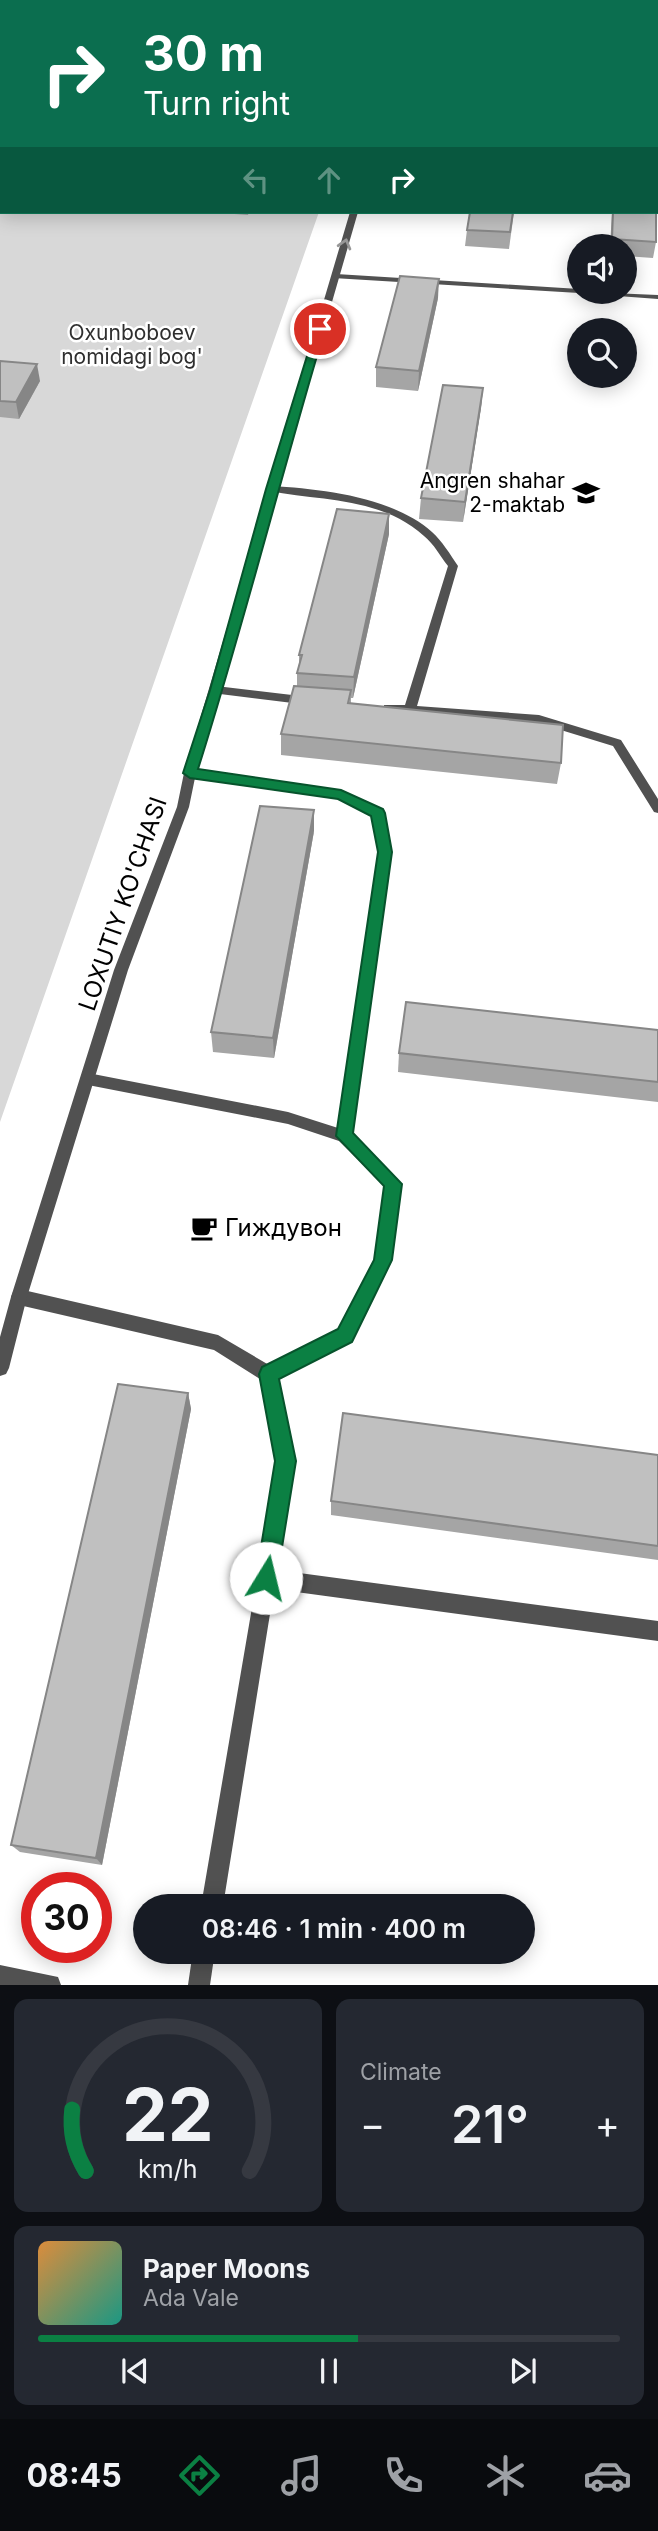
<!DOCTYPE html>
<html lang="en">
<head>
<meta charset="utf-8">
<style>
	body { margin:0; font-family:Inter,sans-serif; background:#242831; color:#f1f3f6; height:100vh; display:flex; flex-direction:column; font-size:26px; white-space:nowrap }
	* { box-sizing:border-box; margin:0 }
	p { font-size:23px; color:#9ea1a6 }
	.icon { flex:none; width:38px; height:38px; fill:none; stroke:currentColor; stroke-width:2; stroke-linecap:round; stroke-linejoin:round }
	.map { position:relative; height:1985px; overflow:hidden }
	.sheet { display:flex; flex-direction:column; gap:14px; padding:14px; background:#0d0f14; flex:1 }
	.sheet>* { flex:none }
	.hud { position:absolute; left:0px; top:0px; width:658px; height:214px; box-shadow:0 4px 18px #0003; background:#0b6e4f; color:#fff; overflow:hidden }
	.fabs { position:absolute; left:567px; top:234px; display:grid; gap:14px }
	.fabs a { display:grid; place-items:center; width:70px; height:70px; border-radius:50%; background:#171b24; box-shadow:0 4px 18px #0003; font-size:35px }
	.speed { position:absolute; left:21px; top:1872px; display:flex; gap:14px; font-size:35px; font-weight:700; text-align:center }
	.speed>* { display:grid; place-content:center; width:91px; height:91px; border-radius:50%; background:#171b24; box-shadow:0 4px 18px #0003; line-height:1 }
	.speed .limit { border:10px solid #d22; background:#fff; color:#111 }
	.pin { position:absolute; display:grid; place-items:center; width:60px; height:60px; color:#fff; margin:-30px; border:4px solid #fff; border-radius:50%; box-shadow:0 2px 7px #0007 }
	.me { position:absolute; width:77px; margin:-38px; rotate:9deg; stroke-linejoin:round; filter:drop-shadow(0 0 5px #0008) }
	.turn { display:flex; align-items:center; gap:24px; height:147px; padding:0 28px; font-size:32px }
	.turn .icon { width:91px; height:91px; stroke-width:2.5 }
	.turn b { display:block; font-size:49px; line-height:60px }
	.lanes { display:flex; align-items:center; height:66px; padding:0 28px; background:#0003; justify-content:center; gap:35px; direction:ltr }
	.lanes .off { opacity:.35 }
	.big { font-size:52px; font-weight:600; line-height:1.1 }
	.sheet .card { flex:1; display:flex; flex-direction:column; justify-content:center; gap:10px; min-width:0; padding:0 24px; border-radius:14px; background:#242831 }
	.sheet .dial { align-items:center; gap:0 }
	.dial svg { height:182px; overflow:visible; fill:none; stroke:#363941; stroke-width:7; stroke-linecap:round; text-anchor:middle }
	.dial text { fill:#f1f3f6; stroke:none }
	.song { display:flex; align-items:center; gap:21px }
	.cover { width:84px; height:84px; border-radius:10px; background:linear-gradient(135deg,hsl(30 70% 55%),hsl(170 70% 35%)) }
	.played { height:7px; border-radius:4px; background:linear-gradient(90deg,#0b8043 55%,#363941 55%) }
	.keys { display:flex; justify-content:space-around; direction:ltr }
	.heat { display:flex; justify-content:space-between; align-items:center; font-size:38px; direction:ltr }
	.sheet .tiles { flex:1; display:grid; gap:14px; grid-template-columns:1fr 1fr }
	.card:last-child { grid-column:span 2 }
	.trip { position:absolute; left:133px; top:1894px; width:402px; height:70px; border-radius:35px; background:#171b24; box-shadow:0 4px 18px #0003; font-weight:600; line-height:70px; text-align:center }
	.menu { display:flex; height:112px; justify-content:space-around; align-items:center; background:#090b0e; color:#9ea1a6 }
	.menu .icon { width:49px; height:49px }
	.menu .active { color:#0b8043 }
	.menu b { font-size:32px; color:#f1f3f6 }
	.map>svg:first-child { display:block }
</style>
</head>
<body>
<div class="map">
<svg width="658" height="1985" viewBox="0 0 658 1985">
	<rect width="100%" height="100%" fill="#fff"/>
	<g fill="#d8d8d8">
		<path d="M41,0H326L75,2Z"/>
		<path d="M0,10L2,212H319L0,1122Z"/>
	</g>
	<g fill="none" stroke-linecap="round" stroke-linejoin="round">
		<g fill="#515151" fill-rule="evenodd">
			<path d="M336,274L579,289V292H582L579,293L333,278L332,276Z"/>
			<path d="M587,292L658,295V299L591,294Z"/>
			<path d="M272,486C322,489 393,497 432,532C442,541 450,554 458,566L417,706L539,715L621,740L658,799V813L654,812L613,746L538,723L384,711V705H405L448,566C440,556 434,544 424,536C381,497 321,501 269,491L267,489Z"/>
			<path d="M216,686L309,697L315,701L309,705L212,693L210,690Z"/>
			<path d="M190,769L341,791L382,810L391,852L352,1134L401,1184L391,1260L351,1341L277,1378L295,1461L277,1570L658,1621V1641L274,1589L223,1906H201L277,1461L260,1379L214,1350L19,1305L13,1302L11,1297L13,1292L19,1289L218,1335L269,1365L339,1329L375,1259L385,1186L339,1141L288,1124L88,1085L83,1083L81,1079L83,1075L88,1073L288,1112L338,1128L379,852L372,815L338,799L186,776L184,773Z"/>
			<path d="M193,1951H215L210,1985H188Z"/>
			<path d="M0,1965L58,1977L61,1985H0Z"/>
		</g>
		<g fill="#515151" fill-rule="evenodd">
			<path d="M364,0H370L363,2Z"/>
			<path d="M350,212H358L196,773L189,807L128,970L27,1297L9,1368L6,1374L0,1376V1337L11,1297L114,970L177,807L184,773Z"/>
		</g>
		<g fill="#1e1e1e" fill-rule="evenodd">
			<rect x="0" y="2" width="2" height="4"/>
			<rect x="656" y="33" width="2" height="4"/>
		</g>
	</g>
	<g fill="#a5a5a5">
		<path d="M208,212H249L248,215Z"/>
		<path d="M470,212H514L509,249L465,246L467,230Z"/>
		<path d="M612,212H656V242L653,258L625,256V247H610Z"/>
		<path d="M438,298L418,391L376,387V367Z"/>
		<path d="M0,361L40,381L19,419L0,417Z"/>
		<path d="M483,388L481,408L463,522L419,519L421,498Z"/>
		<path d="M389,514V534L353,698H351V703L561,763L557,784L281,755V734L297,686V673L299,664V655Z"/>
		<path d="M314,831L274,1058L213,1052L211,1032Z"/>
		<path d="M658,1030V1102L398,1072L399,1053Z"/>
		<path d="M188,1393L191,1409L102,1865L20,1852L11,1845Z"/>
		<path d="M658,1455V1560L331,1515V1501Z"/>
	</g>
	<g fill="#868686">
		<path d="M439,279L438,298L418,391L419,371Z"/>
		<path d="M37,364L40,381L19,419L16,402Z"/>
		<path d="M483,388L481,408L463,522L465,502Z"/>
		<path d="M389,514V534L353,698L354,677Z"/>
		<path d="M314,810V831L274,1058L273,1038Z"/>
		<path d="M188,1393L191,1409L102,1865L96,1858Z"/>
	</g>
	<g fill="#c0c0c0" stroke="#868686" stroke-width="2">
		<path d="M512,0H638V2H511Z"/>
		<path d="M470,212H513L510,232L467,230Z"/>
		<path d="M613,212H656V242L612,239Z"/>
		<path d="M400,276L439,279L419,371L376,367Z"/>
		<path d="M0,361L37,364L16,402L0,401Z"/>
		<path d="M443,385L483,388L465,502L421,498Z"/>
		<path d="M337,509L389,514L354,677L297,673L302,655H299Z"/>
		<path d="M294,686L351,690L348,703L563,725L561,763L281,734Z"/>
		<path d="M260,806L314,810L273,1038L211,1032Z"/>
		<path d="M406,1002L658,1030V1082L399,1053Z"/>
		<path d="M118,1384L188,1393L96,1858L11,1845Z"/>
		<path d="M343,1413L658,1455V1546L331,1501Z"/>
	</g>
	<defs><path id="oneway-chevron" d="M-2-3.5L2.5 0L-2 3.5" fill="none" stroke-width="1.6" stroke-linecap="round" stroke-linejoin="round" transform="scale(1.75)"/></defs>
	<use stroke="#979797" href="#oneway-chevron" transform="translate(345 244) rotate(-74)"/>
	<path fill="#0b8043" stroke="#07532c" stroke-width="2" d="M316,327L325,329C281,475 244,624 198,769L341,790L383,809L385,813L392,852L353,1133L402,1184L392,1260L352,1342L279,1379L296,1461L277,1578L274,1586L266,1589L259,1586L256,1578L275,1461L259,1374L262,1367L338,1329L374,1260L384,1186L336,1136L378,852L371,816L338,799L190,778L183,773L210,690L266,489Z"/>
	<defs>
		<g id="school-bare" transform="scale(2.1)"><path d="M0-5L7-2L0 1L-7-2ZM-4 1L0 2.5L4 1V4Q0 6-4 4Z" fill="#000" stroke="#fff" stroke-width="2.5" paint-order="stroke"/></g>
		<g id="cafe-bare" transform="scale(2.1)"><path d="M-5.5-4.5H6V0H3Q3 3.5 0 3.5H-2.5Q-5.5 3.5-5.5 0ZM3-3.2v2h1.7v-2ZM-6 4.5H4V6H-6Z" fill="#000" stroke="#fff" stroke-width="2.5" paint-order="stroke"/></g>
	</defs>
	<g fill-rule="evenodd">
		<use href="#school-bare" x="586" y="493"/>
		<use href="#cafe-bare" x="204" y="1228"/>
	</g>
	<g text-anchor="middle" stroke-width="5" stroke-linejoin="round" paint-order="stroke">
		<g font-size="21" fill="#2f2f2f" stroke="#fff">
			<text x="132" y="340">Oxunboboev<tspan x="132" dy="24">nomidagi bog'</tspan></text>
		</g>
		<g font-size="21" fill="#000" stroke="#fff" text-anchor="end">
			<text x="565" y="488">Angren shahar<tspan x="565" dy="24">2-maktab</tspan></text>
		</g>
		<g font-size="24" fill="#000" stroke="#fff">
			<text transform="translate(123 904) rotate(-71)" y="8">LOXUTIY KO'CHASI</text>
		</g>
		<g font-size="24" fill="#000" stroke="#fff" text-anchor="start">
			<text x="225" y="1236">Гиждувон</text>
		</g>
	</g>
</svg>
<div class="fabs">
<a><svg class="icon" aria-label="sound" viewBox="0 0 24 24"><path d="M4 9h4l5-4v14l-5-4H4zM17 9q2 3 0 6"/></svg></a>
<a><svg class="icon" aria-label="search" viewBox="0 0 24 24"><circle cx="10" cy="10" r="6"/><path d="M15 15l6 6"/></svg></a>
</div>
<div class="speed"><div class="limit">30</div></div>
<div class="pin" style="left:320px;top:329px;background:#d93025"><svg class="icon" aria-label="arrive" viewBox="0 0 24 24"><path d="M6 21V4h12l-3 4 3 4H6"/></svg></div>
<svg class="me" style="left:266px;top:1578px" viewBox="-20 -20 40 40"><circle r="19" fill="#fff"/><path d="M0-13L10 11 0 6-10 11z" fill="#0b8043"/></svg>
<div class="trip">08:46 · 1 min · 400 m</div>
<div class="hud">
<div class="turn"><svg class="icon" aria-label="right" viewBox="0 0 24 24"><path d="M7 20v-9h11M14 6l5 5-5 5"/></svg><div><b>30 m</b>Turn right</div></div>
<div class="lanes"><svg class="icon off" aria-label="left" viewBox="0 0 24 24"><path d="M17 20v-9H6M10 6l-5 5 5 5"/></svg><svg class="icon off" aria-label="ahead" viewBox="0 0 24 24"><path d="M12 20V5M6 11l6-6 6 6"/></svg><svg class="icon" aria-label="right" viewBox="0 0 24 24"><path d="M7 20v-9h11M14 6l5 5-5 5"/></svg></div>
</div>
</div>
<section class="sheet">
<div class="tiles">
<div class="card dial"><svg viewBox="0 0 100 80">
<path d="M14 69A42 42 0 1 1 86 69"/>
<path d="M14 69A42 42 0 0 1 8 42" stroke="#0b8043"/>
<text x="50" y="56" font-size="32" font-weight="700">22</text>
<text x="50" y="72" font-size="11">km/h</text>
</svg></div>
<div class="card"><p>Climate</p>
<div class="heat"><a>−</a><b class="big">21°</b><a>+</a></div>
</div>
<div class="card">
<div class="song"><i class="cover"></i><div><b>Paper Moons</b><p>Ada Vale</p></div></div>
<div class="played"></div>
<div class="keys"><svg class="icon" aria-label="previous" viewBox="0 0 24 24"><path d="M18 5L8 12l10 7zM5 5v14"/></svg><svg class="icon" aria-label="pause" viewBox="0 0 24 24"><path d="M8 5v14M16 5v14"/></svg><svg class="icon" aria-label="next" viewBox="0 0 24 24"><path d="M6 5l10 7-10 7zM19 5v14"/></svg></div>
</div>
</div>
</section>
<nav class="menu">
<b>08:45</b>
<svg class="icon active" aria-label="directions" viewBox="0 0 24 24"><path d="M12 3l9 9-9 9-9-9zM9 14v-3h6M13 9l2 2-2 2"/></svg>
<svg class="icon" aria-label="music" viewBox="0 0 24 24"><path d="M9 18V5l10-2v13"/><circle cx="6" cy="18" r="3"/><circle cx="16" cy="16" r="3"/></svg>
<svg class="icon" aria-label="phone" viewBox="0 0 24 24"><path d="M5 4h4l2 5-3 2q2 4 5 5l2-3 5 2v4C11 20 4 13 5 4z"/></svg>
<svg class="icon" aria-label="climate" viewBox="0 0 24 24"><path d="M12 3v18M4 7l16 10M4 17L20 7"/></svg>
<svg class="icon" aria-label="car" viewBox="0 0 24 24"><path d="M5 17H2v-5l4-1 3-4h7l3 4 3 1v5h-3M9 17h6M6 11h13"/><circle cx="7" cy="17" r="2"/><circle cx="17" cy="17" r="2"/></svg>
</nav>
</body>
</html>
